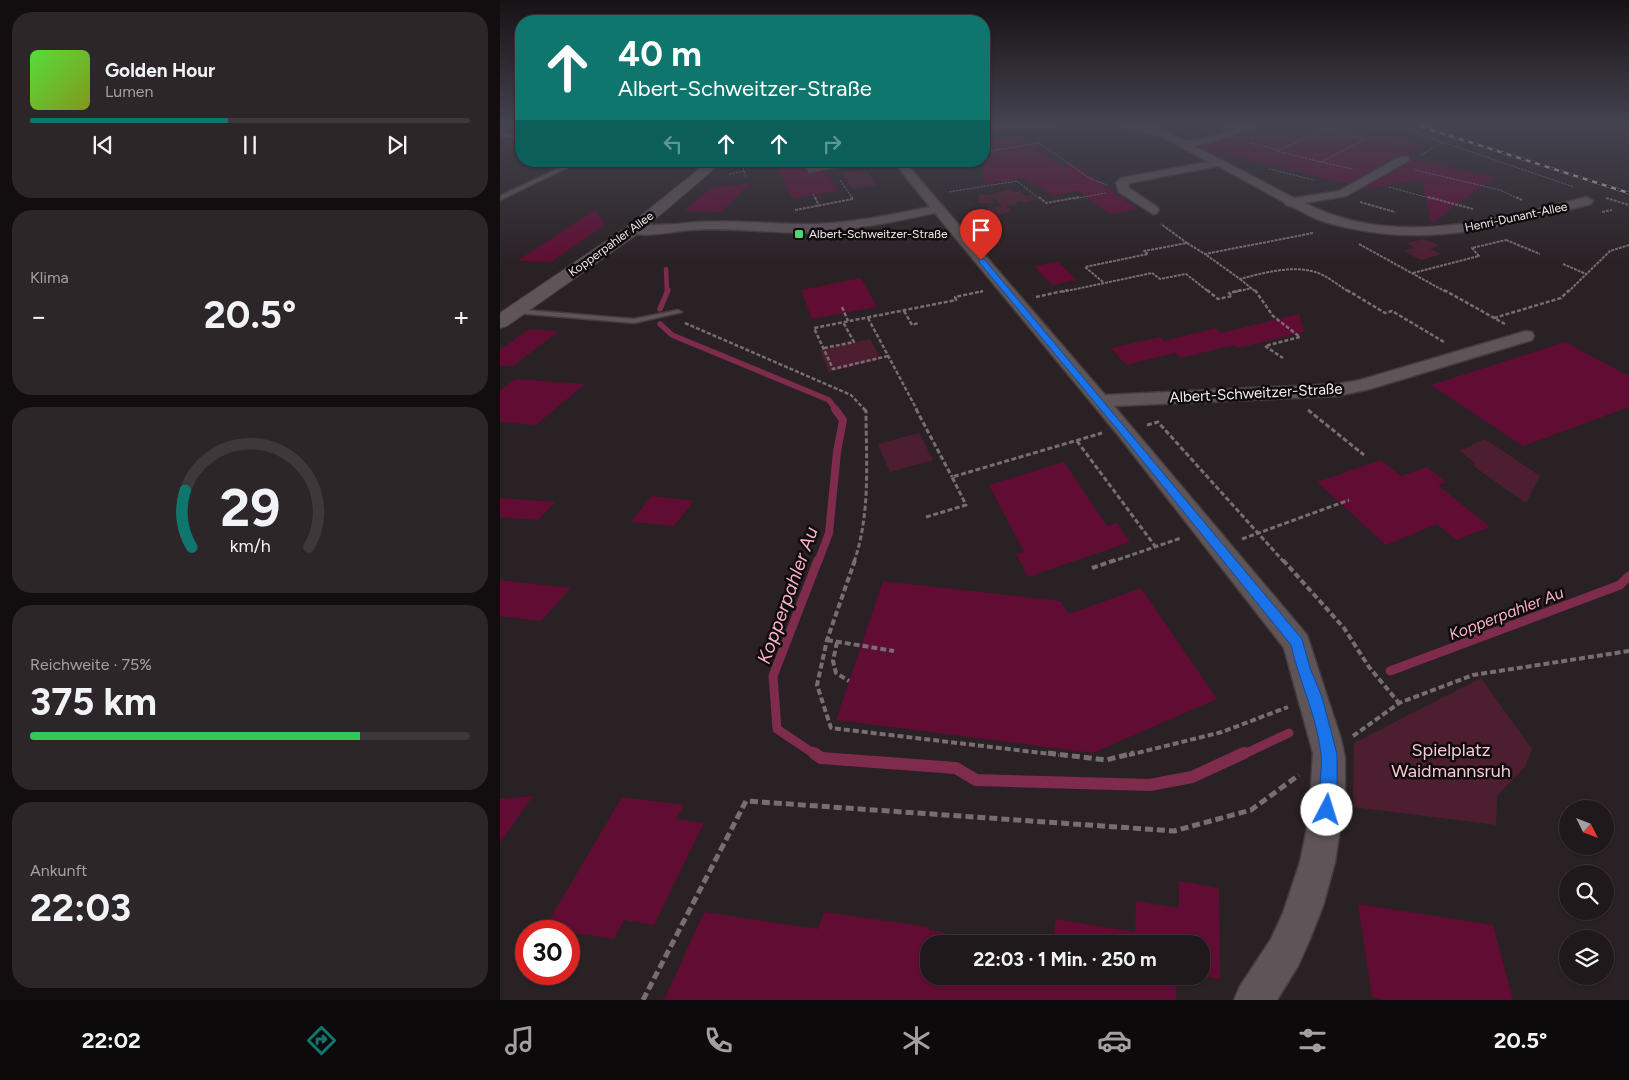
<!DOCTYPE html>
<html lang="de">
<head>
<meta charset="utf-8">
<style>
	body { margin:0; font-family:Figtree,sans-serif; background:#2d2628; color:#f1f3f6; height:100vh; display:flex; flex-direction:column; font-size:19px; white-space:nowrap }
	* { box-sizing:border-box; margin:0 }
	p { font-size:16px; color:#a2a0a3 }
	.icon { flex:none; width:28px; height:28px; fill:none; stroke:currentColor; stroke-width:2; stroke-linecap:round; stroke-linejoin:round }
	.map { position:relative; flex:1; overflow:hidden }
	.details { display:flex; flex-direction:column; gap:12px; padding:12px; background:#120e0f; width:500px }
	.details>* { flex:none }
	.banner { position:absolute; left:15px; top:15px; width:475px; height:152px; border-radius:20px; box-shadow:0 1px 4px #0004,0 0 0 1px #3d383a; background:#0f766e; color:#fff; overflow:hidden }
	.needle { width:32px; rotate:132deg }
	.fabs { position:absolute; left:1059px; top:800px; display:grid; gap:10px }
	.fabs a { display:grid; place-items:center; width:55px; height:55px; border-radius:50%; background:#20191b; box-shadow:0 1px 4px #0004,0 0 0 1px #3d383a; font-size:25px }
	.speed { position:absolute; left:15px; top:920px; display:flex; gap:10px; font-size:25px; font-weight:700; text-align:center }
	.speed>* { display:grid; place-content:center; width:65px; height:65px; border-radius:50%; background:#20191b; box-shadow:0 1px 4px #0004,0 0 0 1px #3d383a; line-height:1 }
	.speed .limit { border:8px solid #d22; background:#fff; color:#111 }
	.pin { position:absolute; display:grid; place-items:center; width:42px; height:42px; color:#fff; margin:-51px -21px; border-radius:50% 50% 50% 0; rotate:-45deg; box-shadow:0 0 5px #0007 }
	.pin .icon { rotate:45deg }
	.me { position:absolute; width:55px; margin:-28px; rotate:5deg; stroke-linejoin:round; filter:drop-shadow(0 0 4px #0008) }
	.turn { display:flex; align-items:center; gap:18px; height:105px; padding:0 20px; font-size:22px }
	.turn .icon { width:65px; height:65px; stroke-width:2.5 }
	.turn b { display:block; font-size:35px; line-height:42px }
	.lanes { display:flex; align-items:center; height:48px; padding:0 20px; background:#0003; justify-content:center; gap:25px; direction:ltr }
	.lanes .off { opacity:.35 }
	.big { font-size:38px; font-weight:700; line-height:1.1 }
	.details .card { flex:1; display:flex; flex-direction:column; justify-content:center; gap:8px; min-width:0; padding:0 18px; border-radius:20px; background:#2d2628 }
	.details .dial { align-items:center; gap:0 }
	.dial svg { height:130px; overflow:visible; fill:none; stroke:#3d383a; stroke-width:7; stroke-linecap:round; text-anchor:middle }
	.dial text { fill:#f1f3f6; stroke:none }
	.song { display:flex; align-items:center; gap:15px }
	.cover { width:60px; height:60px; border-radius:8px; background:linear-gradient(135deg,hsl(110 70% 55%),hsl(70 70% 35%)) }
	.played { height:5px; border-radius:2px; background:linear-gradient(90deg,#0f766e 45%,#3d383a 45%) }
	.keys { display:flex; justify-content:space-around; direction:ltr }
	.heat { display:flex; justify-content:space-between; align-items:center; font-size:28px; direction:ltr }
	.charge { height:8px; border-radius:4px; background:linear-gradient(90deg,#34c759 75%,#3d383a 0) }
	.trip { position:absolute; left:420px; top:935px; width:290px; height:50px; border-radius:20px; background:#20191b; box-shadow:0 1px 4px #0004,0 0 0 1px #3d383a; font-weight:700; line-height:50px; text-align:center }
	.tab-bar { display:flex; height:80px; justify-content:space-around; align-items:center; background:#0d0a0b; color:#a2a0a3 }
	.tab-bar .icon { width:35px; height:35px }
	.tab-bar .active { color:#0f766e }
	.tab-bar b { font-size:22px; color:#f1f3f6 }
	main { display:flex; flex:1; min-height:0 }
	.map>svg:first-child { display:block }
</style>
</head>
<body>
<main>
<section class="details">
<div class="card">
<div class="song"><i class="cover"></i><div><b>Golden Hour</b><p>Lumen</p></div></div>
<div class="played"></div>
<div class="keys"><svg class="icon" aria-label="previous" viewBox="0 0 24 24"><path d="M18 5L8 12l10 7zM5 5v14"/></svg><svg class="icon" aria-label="pause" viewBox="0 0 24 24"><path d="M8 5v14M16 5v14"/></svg><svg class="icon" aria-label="next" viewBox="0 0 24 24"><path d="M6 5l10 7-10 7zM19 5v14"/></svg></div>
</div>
<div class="card"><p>Klima</p>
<div class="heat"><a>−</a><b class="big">20.5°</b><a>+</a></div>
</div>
<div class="card dial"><svg viewBox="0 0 100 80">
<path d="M14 69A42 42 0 1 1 86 69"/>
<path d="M14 69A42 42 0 0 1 10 34" stroke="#0f766e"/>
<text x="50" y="56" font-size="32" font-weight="700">29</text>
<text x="50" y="72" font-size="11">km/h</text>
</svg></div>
<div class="card"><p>Reichweite · 75%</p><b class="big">375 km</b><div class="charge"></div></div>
<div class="card"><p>Ankunft</p><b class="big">22:03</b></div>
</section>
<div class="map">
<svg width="1129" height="1000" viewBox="0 0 1129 1000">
	<rect width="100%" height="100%" fill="#2a2124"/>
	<g fill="#4d1e30">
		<path d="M365,169L377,185L352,189L341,173Z"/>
		<path d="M510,189L513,192L520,191L526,196L532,195L537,199L525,203L522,201L516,202L518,204L506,206L511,210L510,212L498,215L487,213L488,208L502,206L494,198L492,203H477L480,194L490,195Z"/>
		<path d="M924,239L940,246L930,249L942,254L921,260L903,251L915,248L906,243Z"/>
		<path d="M370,339L381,359L329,372L320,350Z"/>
		<path d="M419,433L433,460L390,472L378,444Z"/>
		<path d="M985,439L1040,476L1026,503L972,465L976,463L959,451Z"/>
		<path d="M981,678L1032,749L1025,767L997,796L996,825L853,807L854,743Z"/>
	</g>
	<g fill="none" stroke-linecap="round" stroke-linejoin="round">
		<path stroke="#7e2b4c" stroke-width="4.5" d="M166,269L167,292"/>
		<g stroke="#7e2b4c" stroke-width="5.5">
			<path d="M160,309L168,290"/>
			<path d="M160,324L172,335L329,400L336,410"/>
		</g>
		<path stroke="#7e2b4c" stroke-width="8" d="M318,562L329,533L337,452L343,420L335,409"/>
		<g stroke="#7e2b4c" stroke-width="9">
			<path d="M890,671L1120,585L1129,576"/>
			<path d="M316,755L277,729L273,676L318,560"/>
			<path d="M742,755L789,733"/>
		</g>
		<path stroke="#7e2b4c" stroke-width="12" d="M314,753L321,758L456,768L476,780L650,785L692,777L744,753"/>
	</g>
	<g fill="#610c33">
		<path d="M691,125H721L731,129L687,139L665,129Z"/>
		<path d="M764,125H843L924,144L905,155H899L848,184L699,147Z"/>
		<path d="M521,137L564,168L569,161L637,209L610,214L579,191L552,196L538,184L532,185L523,178L484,184V147L494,145L489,141Z"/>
		<path d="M911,159L969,172L996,177L931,223L922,179L868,189L864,188L909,163Z"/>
		<path d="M275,161H299L309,174L326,171L338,191L292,198Z"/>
		<path d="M251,183L221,212L184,211L211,188Z"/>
		<path d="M95,210L105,224L51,262L17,261Z"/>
		<path d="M558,262L577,280L552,285L534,266Z"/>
		<path d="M361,278L377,307L312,319L301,290Z"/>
		<path d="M799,314L804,332L738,348L734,345L681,358L675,353L626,365L611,348L660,337L664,341L716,328L721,333Z"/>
		<path d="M29,329L59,331L13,366H0V350Z"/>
		<path d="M1065,342L1129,376V407L1023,446L931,385Z"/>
		<path d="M15,379L85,384L36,425L0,422V391Z"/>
		<path d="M881,460L901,476L927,467L946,482L938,485L990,527L956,540L937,524L886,545L817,482Z"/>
		<path d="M564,462L607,526L617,523L630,542L528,577L516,554L524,552L489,485Z"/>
		<path d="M152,496L194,501L174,526L131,522Z"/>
		<path d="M0,498L55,502L38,520L0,517Z"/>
		<path d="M0,580L71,588L41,621L0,616Z"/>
		<path d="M383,581L560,601L569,614L641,588L717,699L593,753L336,720Z"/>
		<path d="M33,796L0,843V799Z"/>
		<path d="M122,797L184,805L176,819L204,823L154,925L124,920L114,939L44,929Z"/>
		<path d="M679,881L719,888L720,979L701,976V944H552L556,919L635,932L636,901L679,908Z"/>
		<path d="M858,904L993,925L1013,1000H884L872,997Z"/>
		<path d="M204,912L318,929L324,912L429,927V930L509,944H429V976H677L676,1000H164Z"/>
	</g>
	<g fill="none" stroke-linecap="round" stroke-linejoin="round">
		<g stroke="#443c3e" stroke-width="3">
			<g id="service">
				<path d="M723,125H732L746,129L744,130Z"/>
				<path d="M0,134L21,136V138L0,136Z"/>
				<path d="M74,161H81L0,200V196Z"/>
				<path d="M301,161H306L310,168L361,161H376L309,172Z"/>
				<path d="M13,309L134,319L178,310L182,312L134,323L16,313H13Z"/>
			</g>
		</g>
		<g stroke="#443c3e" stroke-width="3">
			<g id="minor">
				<path d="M484,125H557L552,128L484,129Z"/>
				<path d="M620,125C635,125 652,126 666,131C672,134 680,141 687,141C713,140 736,125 762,125L707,143L694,146L794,198L839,191L900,157H908L909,159L908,161L846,196L805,203C894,249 996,220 1087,197L1093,201L1091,204C1011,224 937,246 854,229C841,226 829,224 817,219C806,215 797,207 786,205L784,202L718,166L629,183V188L657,207L659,210L657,213L653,214L619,192L616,183L621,178L709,162L659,135L622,127Z"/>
				<path d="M393,161H404L605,395L838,384L860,380L1026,331L1032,332L1034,336L1032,340L870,389L838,396L614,406L807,635L841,739L845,758V796L835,862L823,906L810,939L798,966L777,1000H734L740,986L771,939L783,913L800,862L809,818L813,753L784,648L618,435L435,213C397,221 358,229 319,232C276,235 232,226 189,230C177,231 135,240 126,230C131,224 168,225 178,224C224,218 271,225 316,224C354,223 393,214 430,207Z"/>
			</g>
		</g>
		<g stroke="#443c3e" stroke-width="2">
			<path id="tertiary" d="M209,161H223L139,233L7,326L0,328V313L127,227Z"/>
		</g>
		<g stroke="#766e71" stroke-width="1" stroke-dasharray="2.5 1" stroke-linecap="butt">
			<path d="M802,125L865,139"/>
			<path d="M892,125L1074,187"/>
			<path d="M1004,125L1129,126"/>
			<path d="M569,128L576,125"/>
			<path d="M538,142L589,178L607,185"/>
			<path d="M750,143L778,150"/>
			<path d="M484,149L490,151L539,143"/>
			<path d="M921,155L943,142"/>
			<path d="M241,161L246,178"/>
			<path d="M821,162L777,151L824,130"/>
			<path d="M769,169L814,180"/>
			<path d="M852,169L821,162L866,139"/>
			<path d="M915,170L1000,190L1019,199"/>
			<path d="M229,174L244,171"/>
			<path d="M340,180L353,199"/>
			<path d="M889,187L933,199"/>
			<path d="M449,192L517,181L540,199"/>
			<path d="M313,194L315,199"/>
			<path d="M1106,198L1108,199"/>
			<path d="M573,199L606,193"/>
		</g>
		<g stroke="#766e71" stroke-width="2" stroke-dasharray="3 1" stroke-linecap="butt">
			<path d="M315,197L319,206"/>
			<path d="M539,197L546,203L580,197"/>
			<path d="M928,197L973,209"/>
			<path d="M1016,197L1022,200"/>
			<path d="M1106,198L1129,205"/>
			<path d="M860,202L895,212"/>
			<path d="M295,210L353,199L352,197"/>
			<path d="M1102,212L1112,210"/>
			<path d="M813,233L705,254L740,279C763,273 791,265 815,272C826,275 838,285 849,292"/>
			<path d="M1006,240L1040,254"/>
			<path d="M687,243L705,254"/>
			<path d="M859,244L946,292"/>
			<path d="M1063,264L1086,274"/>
			<path d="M913,273L979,256L972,248L1006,240"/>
			<path d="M740,279L756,292"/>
			<path d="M603,282L585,267L648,254L644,251L687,243L661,224"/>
			<path d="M480,292L483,291"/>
			<path d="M562,292L652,273L660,279L686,274L709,292"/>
			<path d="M735,292L752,288"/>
			<path d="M1068,292L1110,251L1129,245"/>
		</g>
		<g stroke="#766e71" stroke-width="2.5" stroke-dasharray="4 2" stroke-linecap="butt">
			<path d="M707,290L718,299L732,296L729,293L741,290"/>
			<path d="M755,290L773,316L800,337L765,346L783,358"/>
			<path d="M847,290L885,313L892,311L944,342"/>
			<path d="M944,290L1005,324"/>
			<path d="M536,297L568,290"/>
			<path d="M342,307L348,321"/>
			<path d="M404,311L412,325L418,323"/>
			<path d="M368,318L417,410"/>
			<path d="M994,318L1061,298L1069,290"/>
			<path d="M185,323L351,395L365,410"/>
			<path d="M324,348L354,342L343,322"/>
			<path d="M388,356L333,369L314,328L456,300L455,297L483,291"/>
		</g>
		<g stroke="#766e71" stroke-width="3" stroke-dasharray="5 2.5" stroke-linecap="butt">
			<path d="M416,409L452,477"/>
			<path d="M808,410L864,455"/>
			<path d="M647,425L658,422L784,562"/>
			<path d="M577,441L655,546"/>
			<path d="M426,517L466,505L452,477L602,433"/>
			<path d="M742,539L849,500"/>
			<path d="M354,562C371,513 366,461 366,411L364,409"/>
			<path d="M611,562L681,538"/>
		</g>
		<g stroke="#766e71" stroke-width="4" stroke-dasharray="6 3" stroke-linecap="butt">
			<path d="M355,560L327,640L317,685L331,728L559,755"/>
			<path d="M783,560L844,628L869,667L899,703"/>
			<path d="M592,568L615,560"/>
			<path d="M327,640L394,651"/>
			<path d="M337,642L333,661L336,673L349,681"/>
			<path d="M853,736L899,703L973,675L1129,651"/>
			<path d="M629,755L722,732L788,707"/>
		</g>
		<g stroke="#766e71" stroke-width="5" stroke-dasharray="8 4" stroke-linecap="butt">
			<path d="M548,753L606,760L634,753"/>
			<path d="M143,1000L246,801L674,831L751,810L799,775"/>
		</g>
		<use href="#service" fill="#5f5457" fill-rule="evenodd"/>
		<use href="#minor" fill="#5f5457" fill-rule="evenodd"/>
		<use href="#tertiary" fill="#5f5457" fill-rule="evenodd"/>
		<g stroke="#d0c9cb" stroke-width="2.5">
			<path id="rail" d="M916,125L1129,193"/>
		</g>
		<use href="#rail" stroke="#100c0d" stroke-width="2" stroke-dasharray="5" stroke-linecap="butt"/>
	</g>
	<linearGradient id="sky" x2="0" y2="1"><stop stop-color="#171214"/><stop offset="0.47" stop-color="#444350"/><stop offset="1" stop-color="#444350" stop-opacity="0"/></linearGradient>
	<rect width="1129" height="265" fill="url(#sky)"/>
	<path fill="#1a73e8" stroke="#114b97" d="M479,259H484L802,639L810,668L822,697L837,754V792L833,815L827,818L821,815C816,804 823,770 821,754C817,716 799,681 791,645L621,434L479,262Z"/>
	<rect fill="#50d674" stroke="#100c0d" stroke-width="2" x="294" y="229" width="10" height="10" rx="2.5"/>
	<g text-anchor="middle" stroke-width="5" stroke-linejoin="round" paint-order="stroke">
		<g font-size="12" fill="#f2ebed" stroke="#100c0d">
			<text transform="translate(1016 217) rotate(-12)" y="4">Henri-Dunant-Allee</text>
			<text transform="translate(111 244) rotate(-36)" y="4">Kopperpahler Allee</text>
		</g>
		<g font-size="12" fill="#f2ebed" stroke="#100c0d" text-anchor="start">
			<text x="309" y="238">Albert-Schweitzer-Straße</text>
		</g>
		<g font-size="15" fill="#f2ebed" stroke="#100c0d">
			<text transform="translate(756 393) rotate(-3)" y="5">Albert-Schweitzer-Straße</text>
		</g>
		<g font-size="16" font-style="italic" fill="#fab1c7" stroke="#100c0d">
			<text transform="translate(1006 613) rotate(-21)" y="6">Kopperpahler Au</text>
		</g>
		<g font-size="18" fill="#f9c7d5" stroke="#100c0d">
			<text x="951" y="756">Spielplatz<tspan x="951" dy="21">Waidmannsruh</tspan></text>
		</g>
		<g font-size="19" font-style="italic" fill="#fab1c7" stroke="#100c0d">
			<text transform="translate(287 595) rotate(-70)" y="7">Kopperpahler Au</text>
		</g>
	</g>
</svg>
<div class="fabs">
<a><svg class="needle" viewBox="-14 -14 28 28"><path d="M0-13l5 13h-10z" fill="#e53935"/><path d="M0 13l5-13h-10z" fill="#a2a0a3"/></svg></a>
<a><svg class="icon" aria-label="search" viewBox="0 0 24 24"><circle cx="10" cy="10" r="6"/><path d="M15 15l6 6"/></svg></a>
<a><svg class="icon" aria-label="layers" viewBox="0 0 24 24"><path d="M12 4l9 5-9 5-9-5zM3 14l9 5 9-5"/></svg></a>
</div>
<div class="speed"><div class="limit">30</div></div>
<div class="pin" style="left:481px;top:260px;background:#d93025"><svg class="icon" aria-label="arrive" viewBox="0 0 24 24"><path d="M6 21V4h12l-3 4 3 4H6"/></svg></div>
<svg class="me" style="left:827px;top:810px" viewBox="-20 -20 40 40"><circle r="19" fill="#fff"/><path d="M0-13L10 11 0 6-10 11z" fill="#1a73e8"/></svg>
<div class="trip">22:03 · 1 Min. · 250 m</div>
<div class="banner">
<div class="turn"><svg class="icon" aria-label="ahead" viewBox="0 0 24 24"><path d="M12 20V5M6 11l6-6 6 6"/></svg><div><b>40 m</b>Albert-Schweitzer-Straße</div></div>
<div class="lanes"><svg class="icon off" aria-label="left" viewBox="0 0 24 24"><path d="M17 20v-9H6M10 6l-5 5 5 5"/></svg><svg class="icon" aria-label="ahead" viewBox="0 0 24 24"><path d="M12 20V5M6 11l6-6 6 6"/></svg><svg class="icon" aria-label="ahead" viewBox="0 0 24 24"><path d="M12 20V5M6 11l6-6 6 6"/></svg><svg class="icon off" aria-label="right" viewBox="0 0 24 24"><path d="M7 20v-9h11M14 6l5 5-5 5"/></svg></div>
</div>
</div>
</main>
<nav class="tab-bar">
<b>22:02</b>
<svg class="icon active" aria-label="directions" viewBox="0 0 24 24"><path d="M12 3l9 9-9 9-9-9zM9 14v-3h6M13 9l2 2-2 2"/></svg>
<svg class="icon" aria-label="music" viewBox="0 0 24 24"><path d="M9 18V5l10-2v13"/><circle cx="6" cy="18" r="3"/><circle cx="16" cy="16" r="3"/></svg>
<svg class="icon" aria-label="phone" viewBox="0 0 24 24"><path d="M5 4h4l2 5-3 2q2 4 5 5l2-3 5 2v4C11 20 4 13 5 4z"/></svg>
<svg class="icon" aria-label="climate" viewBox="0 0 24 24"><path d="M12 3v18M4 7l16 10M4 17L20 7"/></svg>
<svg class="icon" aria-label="car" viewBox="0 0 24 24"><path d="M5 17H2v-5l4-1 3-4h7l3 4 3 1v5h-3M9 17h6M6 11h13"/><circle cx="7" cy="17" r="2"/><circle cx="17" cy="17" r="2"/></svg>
<svg class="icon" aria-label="filters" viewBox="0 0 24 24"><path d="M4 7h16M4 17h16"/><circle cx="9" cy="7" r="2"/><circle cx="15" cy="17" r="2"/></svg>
<b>20.5°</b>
</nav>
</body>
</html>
